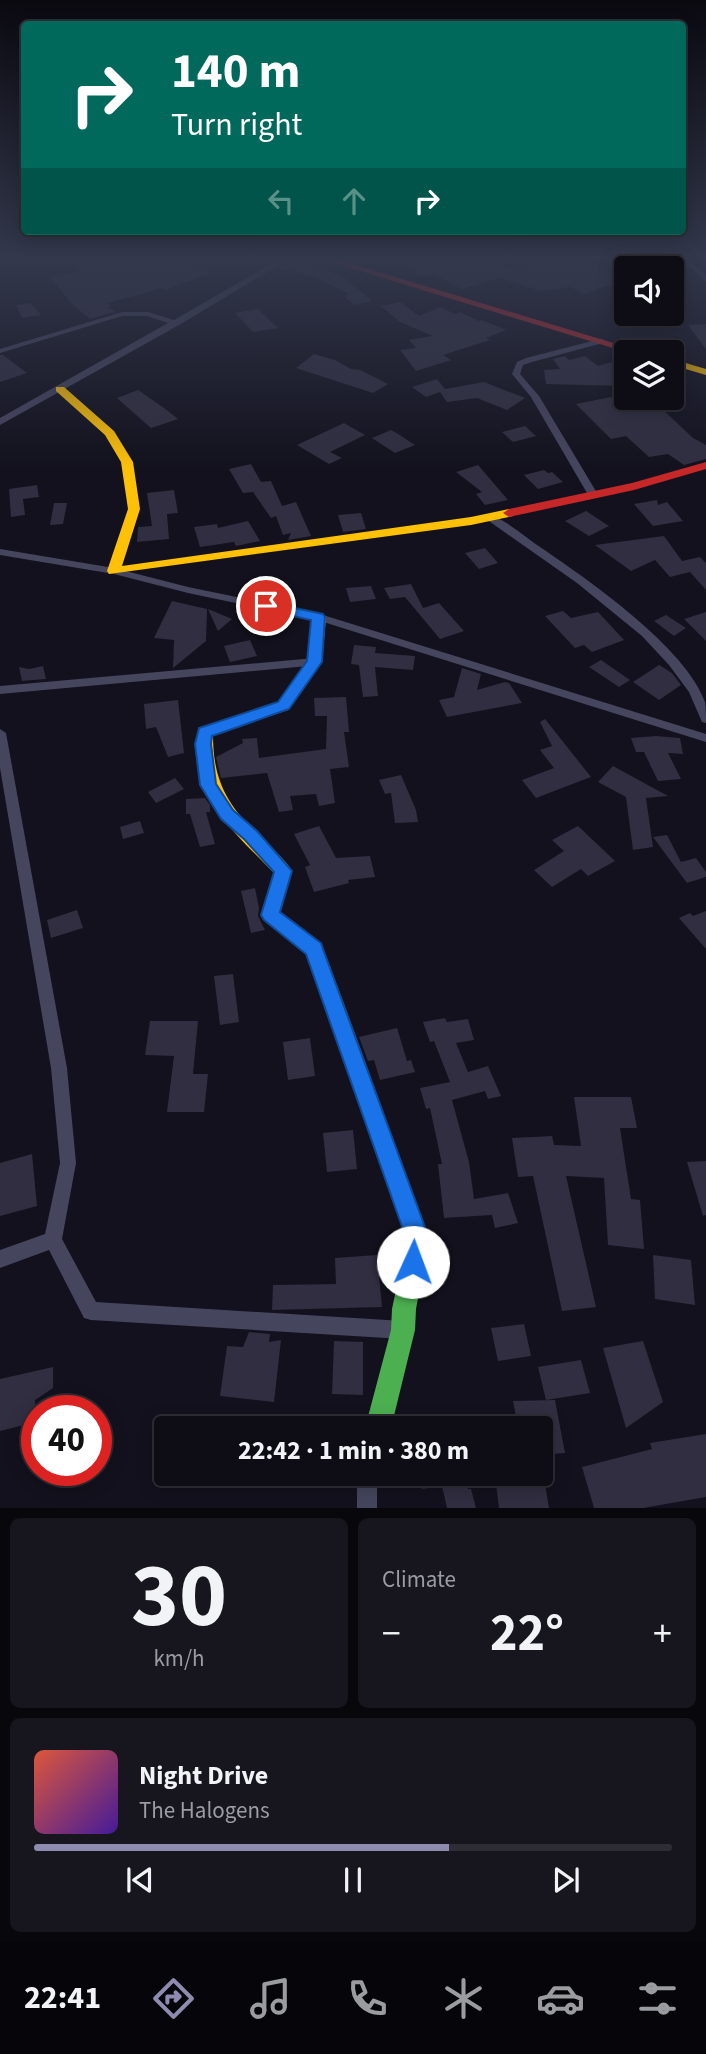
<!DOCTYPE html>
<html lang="en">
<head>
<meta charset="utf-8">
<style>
	body { margin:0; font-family:"Source Sans 3",sans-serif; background:#17161f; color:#f1f3f6; height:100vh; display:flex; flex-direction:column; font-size:26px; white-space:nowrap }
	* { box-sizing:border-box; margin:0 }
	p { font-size:23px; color:#9b9ca1 }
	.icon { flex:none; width:38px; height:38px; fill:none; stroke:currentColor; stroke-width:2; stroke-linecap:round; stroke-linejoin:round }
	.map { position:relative; height:1508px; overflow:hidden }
	.panel { display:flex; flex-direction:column; gap:10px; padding:10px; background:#08070c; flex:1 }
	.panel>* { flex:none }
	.guide { position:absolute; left:21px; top:21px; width:665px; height:214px; border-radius:7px; box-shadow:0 4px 18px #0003,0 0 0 2px #2e2d35; background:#00695c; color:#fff; overflow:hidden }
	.tools { position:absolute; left:614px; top:256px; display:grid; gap:14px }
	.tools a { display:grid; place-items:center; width:70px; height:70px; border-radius:7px; background:#0e0d16; box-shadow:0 4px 18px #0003,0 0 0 2px #2e2d35; font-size:35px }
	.speed { position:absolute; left:21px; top:1395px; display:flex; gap:14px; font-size:35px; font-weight:700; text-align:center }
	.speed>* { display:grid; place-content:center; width:91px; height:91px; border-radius:50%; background:#0e0d16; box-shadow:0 4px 18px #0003,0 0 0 2px #2e2d35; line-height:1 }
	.speed .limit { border:10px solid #d22; background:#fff; color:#111 }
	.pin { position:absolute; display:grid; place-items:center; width:60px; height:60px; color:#fff; margin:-30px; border:4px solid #fff; border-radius:50%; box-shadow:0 2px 7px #0007 }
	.me { position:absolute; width:77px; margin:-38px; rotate:2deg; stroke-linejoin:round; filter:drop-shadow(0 0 5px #0008) }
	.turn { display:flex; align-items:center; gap:24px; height:147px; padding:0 35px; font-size:32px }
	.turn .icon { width:91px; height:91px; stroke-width:2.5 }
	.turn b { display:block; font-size:49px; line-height:60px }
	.lanes { display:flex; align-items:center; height:66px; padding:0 35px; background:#0003; justify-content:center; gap:35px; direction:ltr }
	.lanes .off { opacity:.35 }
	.big { font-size:52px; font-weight:700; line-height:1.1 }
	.panel .card { flex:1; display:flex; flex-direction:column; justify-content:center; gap:10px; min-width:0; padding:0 24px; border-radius:10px; background:#17161f }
	.panel .dial { align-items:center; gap:0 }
	.dial b { font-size:91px; line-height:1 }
	.song { display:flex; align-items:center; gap:21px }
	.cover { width:84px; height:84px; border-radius:10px; background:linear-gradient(135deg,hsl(10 70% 55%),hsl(260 70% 35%)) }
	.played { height:7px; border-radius:4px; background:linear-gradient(90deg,#8e8bb0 65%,#2e2d35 65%) }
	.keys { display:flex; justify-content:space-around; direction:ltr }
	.heat { display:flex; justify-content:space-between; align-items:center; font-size:38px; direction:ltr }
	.panel .tiles { flex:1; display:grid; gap:10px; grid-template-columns:1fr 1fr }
	.card:last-child { grid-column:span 2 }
	.trip { position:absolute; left:154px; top:1416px; width:399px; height:70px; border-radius:7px; background:#0e0d16; box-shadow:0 4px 18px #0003,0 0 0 2px #2e2d35; font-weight:700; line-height:70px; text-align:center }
	.tab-bar { display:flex; height:112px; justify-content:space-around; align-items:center; background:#060509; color:#9b9ca1 }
	.tab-bar .icon { width:49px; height:49px }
	.tab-bar .active { color:#8e8bb0 }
	.tab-bar b { font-size:32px; color:#f1f3f6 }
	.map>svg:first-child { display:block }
</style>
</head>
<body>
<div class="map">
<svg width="706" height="1508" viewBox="0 0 706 1508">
	<rect width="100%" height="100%" fill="#12111d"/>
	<g fill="#302e40">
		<path d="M68,259H180L211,273L165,290L162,288L108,303L112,306L108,307L115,312L90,319L71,303L50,277L81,271Z"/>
		<path d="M292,259H301L346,279L372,301L354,305L344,296L349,294L315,277L279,268Z"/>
		<path d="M453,259L454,262L465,261L468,264L498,261L505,269L558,260L561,262L589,259L600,269H606L620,282L584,294L571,287L541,291L500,278L462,289L435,275L420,276L402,266Z"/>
		<path d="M400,302L419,316L440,307L455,314L460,312L479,321L482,320L506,330L486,338L490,340L443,355L451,360L416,371L400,350L416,348L409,340L433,336L400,322L381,306Z"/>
		<path d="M31,303L41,315L22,318L16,305Z"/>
		<path d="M258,309L278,328L253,332L235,313Z"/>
		<path d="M706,324V349L688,325Z"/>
		<path d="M314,354L335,360L351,369L360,370L388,384L373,393L296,368Z"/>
		<path d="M0,355H3L27,373L0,382Z"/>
		<path d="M565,356L569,360L585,356L598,366L626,358V386L546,384L544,370L560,369L553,359Z"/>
		<path d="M437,379L445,389L484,382L525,398L507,410L477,398L447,402L440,392L426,397L412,387Z"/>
		<path d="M138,390L164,408L178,419L151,428L117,398Z"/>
		<path d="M626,394V397H649L658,409L661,408L693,438L706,445V459L684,465L668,454L649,457L626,436L611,439L576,404Z"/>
		<path d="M344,423L365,435L330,452L342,458L329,464L297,445Z"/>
		<path d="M525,426L536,436L513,442L502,432Z"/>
		<path d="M391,430L398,434L415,445L395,453L372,438Z"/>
		<path d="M251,464L261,482L271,481L282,506L296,502L311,536L288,540L291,533L283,535L276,516L271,518L253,492L243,493L229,469Z"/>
		<path d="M478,465L508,500L485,505L476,494L482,492L456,472Z"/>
		<path d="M544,470L548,473L552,472L563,482L538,489L524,475Z"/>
		<path d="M37,485L39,497L23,499L25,515L11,517L9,489Z"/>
		<path d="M174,490L178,513L167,514L169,539L137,542L138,527L152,526L147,493Z"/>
		<path d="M657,500L658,505L667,502L683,521L653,526L634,504Z"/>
		<path d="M54,503H67L63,524L50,525Z"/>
		<path d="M586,511L609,526L589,536L565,521Z"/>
		<path d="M361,513L366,529L343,532L338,515Z"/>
		<path d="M248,521L260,541L236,546L234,542L200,547L194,527L217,524L218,528Z"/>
		<path d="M664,536L682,561L700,557L706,563V590L690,572L670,577L655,560L631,571L595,545Z"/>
		<path d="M485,548L498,563L479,569L465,553Z"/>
		<path d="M411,584L423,608L439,603L464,631L440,639L405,597L390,599L384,588Z"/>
		<path d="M371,586L376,599L350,602L346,588Z"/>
		<path d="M172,601L207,609L206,641L173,668L174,640L154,638Z"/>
		<path d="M208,609L232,619L218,631Z"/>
		<path d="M563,611L571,618L598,612L624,640L592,652L584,645L575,648L545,616Z"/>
		<path d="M706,612V641L684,619Z"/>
		<path d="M666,615L686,628L674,636L654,621Z"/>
		<path d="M250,640L257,656L230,662L224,646Z"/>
		<path d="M354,645L376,647L375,653L415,656L413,670L375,667L378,696L363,697L359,665L351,664Z"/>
		<path d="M601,660L630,680L619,687L589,667Z"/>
		<path d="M659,665L672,673L681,685L659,700L633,682Z"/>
		<path d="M43,666L46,679L22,681L19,667L29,669Z"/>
		<path d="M462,668L481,674L477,690L505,682L509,683L522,703L447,717L439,700L454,697Z"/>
		<path d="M346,697L349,732H344L349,767L330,769L335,803L319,806L316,794L290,796L293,810L279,812L267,773L221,778L216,757L243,743L242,739L257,738L259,758L326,749L327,716H315L314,698Z"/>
		<path d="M178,700L184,753L168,757L156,727L146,729L144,704Z"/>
		<path d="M545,719L591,777L536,798L522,780L554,768L540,750L552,746L540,722Z"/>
		<path d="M656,736L680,738L683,754L668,753L681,779L658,781L644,752H636L631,738Z"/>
		<path d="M613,766L668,796L646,798L653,847L633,850L626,797L598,782Z"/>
		<path d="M401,775L416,810L418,822L395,823L391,793L385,794L379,780Z"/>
		<path d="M175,778L184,789L156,803L148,792Z"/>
		<path d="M205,798L210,805V812H206L215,844L200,847L190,814H186V799Z"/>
		<path d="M140,821L144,833L123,839L120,827Z"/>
		<path d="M319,826L336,858L370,856L375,877L348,880L349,883L314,892L305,867L310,865L294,834Z"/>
		<path d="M578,826L615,861L588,876L581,869L552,887L534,870L564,851L552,840Z"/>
		<path d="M667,835L681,862L696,858L706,872V877L687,883L653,837Z"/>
		<path d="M255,888L259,908L258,916L265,930L251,933L241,891Z"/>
		<path d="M77,910L83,928L51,938L47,920Z"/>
		<path d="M706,911V949L679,918L690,913L693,916Z"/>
		<path d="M233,974L239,1022L220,1025L214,976Z"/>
		<path d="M445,1018L447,1022L468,1019L474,1040L456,1043L468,1072L488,1066L501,1096L488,1099L485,1091L452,1100L469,1162L474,1199L508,1193L518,1223L495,1228L492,1215L444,1218L438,1164H442L430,1108L426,1109L420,1088L450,1082L434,1041L430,1042L423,1022Z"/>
		<path d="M150,1021H198L193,1074H208L204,1112H167L174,1056L145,1055Z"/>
		<path d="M397,1028L407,1061L411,1060L415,1072L380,1080L374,1060L368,1061L359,1037Z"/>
		<path d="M310,1038L315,1076L288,1080L283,1042Z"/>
		<path d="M574,1097H631L637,1128H620L631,1199L640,1200L644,1249L608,1245L604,1178L566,1176L596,1307L562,1311L533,1176L518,1177L512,1138L552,1136L554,1145L581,1146Z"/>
		<path d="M353,1130L357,1169L327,1172L323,1133Z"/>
		<path d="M32,1154L37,1206L0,1216V1163Z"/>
		<path d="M706,1161V1215L703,1216L687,1162Z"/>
		<path d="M377,1255L382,1307L272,1310L273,1285L336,1284L335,1258Z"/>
		<path d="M653,1255L691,1260L695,1305L655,1299Z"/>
		<path d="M524,1324L531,1356L498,1361L491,1328Z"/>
		<path d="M249,1332L270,1334L269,1342L281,1340L274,1402L220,1396L227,1346L243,1347Z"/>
		<path d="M334,1341L363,1342V1395L332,1394Z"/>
		<path d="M643,1341L663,1402L626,1428L603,1348Z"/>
		<path d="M581,1360L590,1393L546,1400L538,1367Z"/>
		<path d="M53,1367V1388L35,1400L36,1422L0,1431V1379Z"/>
		<path d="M555,1400L565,1453L541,1455V1428H518L513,1401Z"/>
		<path d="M706,1434V1497L643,1508H594L582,1467L652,1449L650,1443Z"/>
		<path d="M543,1473L549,1508H499L495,1476Z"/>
		<path d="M420,1474H465L468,1489H471L476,1508H447L442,1486L422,1489Z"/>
	</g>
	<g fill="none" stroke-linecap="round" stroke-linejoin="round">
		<g fill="#45455e" fill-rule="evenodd">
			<path d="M280,259H289L179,325L0,425V418L168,323L147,316H122L0,353V349L122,312H148L174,320Z"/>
			<path d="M680,259H687L706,275V281Z"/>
			<path d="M600,339H603V343L532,362L523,365L520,374L539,396L597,493L592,496L587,493L531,397L512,374L517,362L526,358Z"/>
			<path d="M489,514C508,521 526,538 543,549C590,581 686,648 705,702C706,709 706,716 706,723L702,722L689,692L669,665L642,636L577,583L486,519L484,517Z"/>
			<path d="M0,549L114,568L188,587L323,615L706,734V742L317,620L188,593L114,574L0,555Z"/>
			<path d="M315,658L319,659L321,662L319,665L0,694V686Z"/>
			<path d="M0,729L6,733L67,1068L76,1163L62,1239L96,1302L403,1321L410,1323L412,1330L410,1337L403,1339L91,1320L84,1318L49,1250L0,1268V1250L45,1234L60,1163L51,1068L0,768Z"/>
			<rect x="357" y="1474" width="20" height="34"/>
		</g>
		<path fill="#4caf50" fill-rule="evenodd" d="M338,1006L345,1009L348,1015L429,1238L416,1309L415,1330L391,1428H365L391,1330L392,1309L407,1238L328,1015L331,1009Z"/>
		<g fill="#ffc107" fill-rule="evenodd">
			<path d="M672,359L706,369V375L672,365Z"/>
			<path d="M56,387H64L114,431L133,462L140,509L122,566L471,517L509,509L515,513L513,516L471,525L109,574L107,571L128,509L121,462L105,435L56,391Z"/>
			<path d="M319,613L326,617L322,662L288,710L213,735C213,783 229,807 262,839C272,849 285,859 292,871L280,912L321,943L348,1015L345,1021L338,1024L331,1021L328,1015L306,954L264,920L261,915L274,873C240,838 197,802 197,750C197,742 196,735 200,728L278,702L308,661L312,617Z"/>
		</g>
		<g fill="#c62828" fill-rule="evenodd">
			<path d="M321,259H336L643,352H626Z"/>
			<path d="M706,462V469L634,490L509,517L503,513L509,509L632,483Z"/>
		</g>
	</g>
	<linearGradient id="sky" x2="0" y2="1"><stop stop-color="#0a0910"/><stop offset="0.55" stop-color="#33384c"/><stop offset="1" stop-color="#33384c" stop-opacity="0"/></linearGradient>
	<rect width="706" height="470" fill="url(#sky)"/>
	<path fill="#1a73e8" stroke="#114b97" stroke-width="2" d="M266,602L323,614L325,617L322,662L289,709L212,736L211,744L216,784L233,810L257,831L292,871L280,912L321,943L323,949L429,1238L421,1270L413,1274L405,1270L401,1262L406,1238L306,954L264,920L261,915L274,872L245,840L221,819L200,785L195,744L199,728L278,702L307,661L311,620L261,609V603Z"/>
</svg>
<div class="tools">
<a><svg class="icon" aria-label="sound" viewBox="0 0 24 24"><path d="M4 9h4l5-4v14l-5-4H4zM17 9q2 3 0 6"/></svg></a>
<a><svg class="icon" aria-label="layers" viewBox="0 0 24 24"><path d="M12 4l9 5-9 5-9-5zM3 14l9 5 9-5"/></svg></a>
</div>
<div class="speed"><div class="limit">40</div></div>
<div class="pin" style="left:266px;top:606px;background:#d93025"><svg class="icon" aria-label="arrive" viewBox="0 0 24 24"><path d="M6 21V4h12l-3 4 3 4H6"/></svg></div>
<svg class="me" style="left:413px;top:1262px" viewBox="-20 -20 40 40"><circle r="19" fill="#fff"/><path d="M0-13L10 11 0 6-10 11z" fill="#1a73e8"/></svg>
<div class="trip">22:42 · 1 min · 380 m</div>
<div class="guide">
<div class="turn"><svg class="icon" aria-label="right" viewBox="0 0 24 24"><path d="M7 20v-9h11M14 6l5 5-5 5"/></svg><div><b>140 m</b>Turn right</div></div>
<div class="lanes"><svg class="icon off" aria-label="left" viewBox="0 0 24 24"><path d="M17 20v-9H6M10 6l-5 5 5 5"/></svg><svg class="icon off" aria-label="ahead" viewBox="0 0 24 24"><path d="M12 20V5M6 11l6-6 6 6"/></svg><svg class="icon" aria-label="right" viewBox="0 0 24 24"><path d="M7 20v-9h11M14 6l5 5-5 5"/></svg></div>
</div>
</div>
<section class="panel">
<div class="tiles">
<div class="card dial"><b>30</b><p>km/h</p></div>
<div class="card"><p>Climate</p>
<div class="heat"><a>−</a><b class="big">22°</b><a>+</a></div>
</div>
<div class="card">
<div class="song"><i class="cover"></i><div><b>Night Drive</b><p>The Halogens</p></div></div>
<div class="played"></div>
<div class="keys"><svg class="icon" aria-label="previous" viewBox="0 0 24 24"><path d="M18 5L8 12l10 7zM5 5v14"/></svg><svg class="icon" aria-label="pause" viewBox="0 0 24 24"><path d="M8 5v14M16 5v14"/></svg><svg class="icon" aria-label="next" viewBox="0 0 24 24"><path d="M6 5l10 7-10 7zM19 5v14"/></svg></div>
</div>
</div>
</section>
<nav class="tab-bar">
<b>22:41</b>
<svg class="icon active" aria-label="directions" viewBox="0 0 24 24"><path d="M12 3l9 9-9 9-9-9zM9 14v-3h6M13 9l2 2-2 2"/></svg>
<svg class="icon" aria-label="music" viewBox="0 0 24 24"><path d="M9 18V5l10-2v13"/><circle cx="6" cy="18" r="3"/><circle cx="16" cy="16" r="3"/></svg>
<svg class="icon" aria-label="phone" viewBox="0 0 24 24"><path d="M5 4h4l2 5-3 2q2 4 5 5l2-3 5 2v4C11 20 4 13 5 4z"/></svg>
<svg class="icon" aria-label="climate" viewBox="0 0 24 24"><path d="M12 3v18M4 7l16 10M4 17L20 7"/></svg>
<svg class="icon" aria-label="car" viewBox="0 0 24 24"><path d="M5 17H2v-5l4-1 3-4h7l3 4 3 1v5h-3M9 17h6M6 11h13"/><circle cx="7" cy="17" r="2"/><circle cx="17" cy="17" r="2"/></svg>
<svg class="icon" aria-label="filters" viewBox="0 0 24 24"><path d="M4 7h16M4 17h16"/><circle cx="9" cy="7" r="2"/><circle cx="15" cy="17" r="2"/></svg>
</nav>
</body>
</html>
